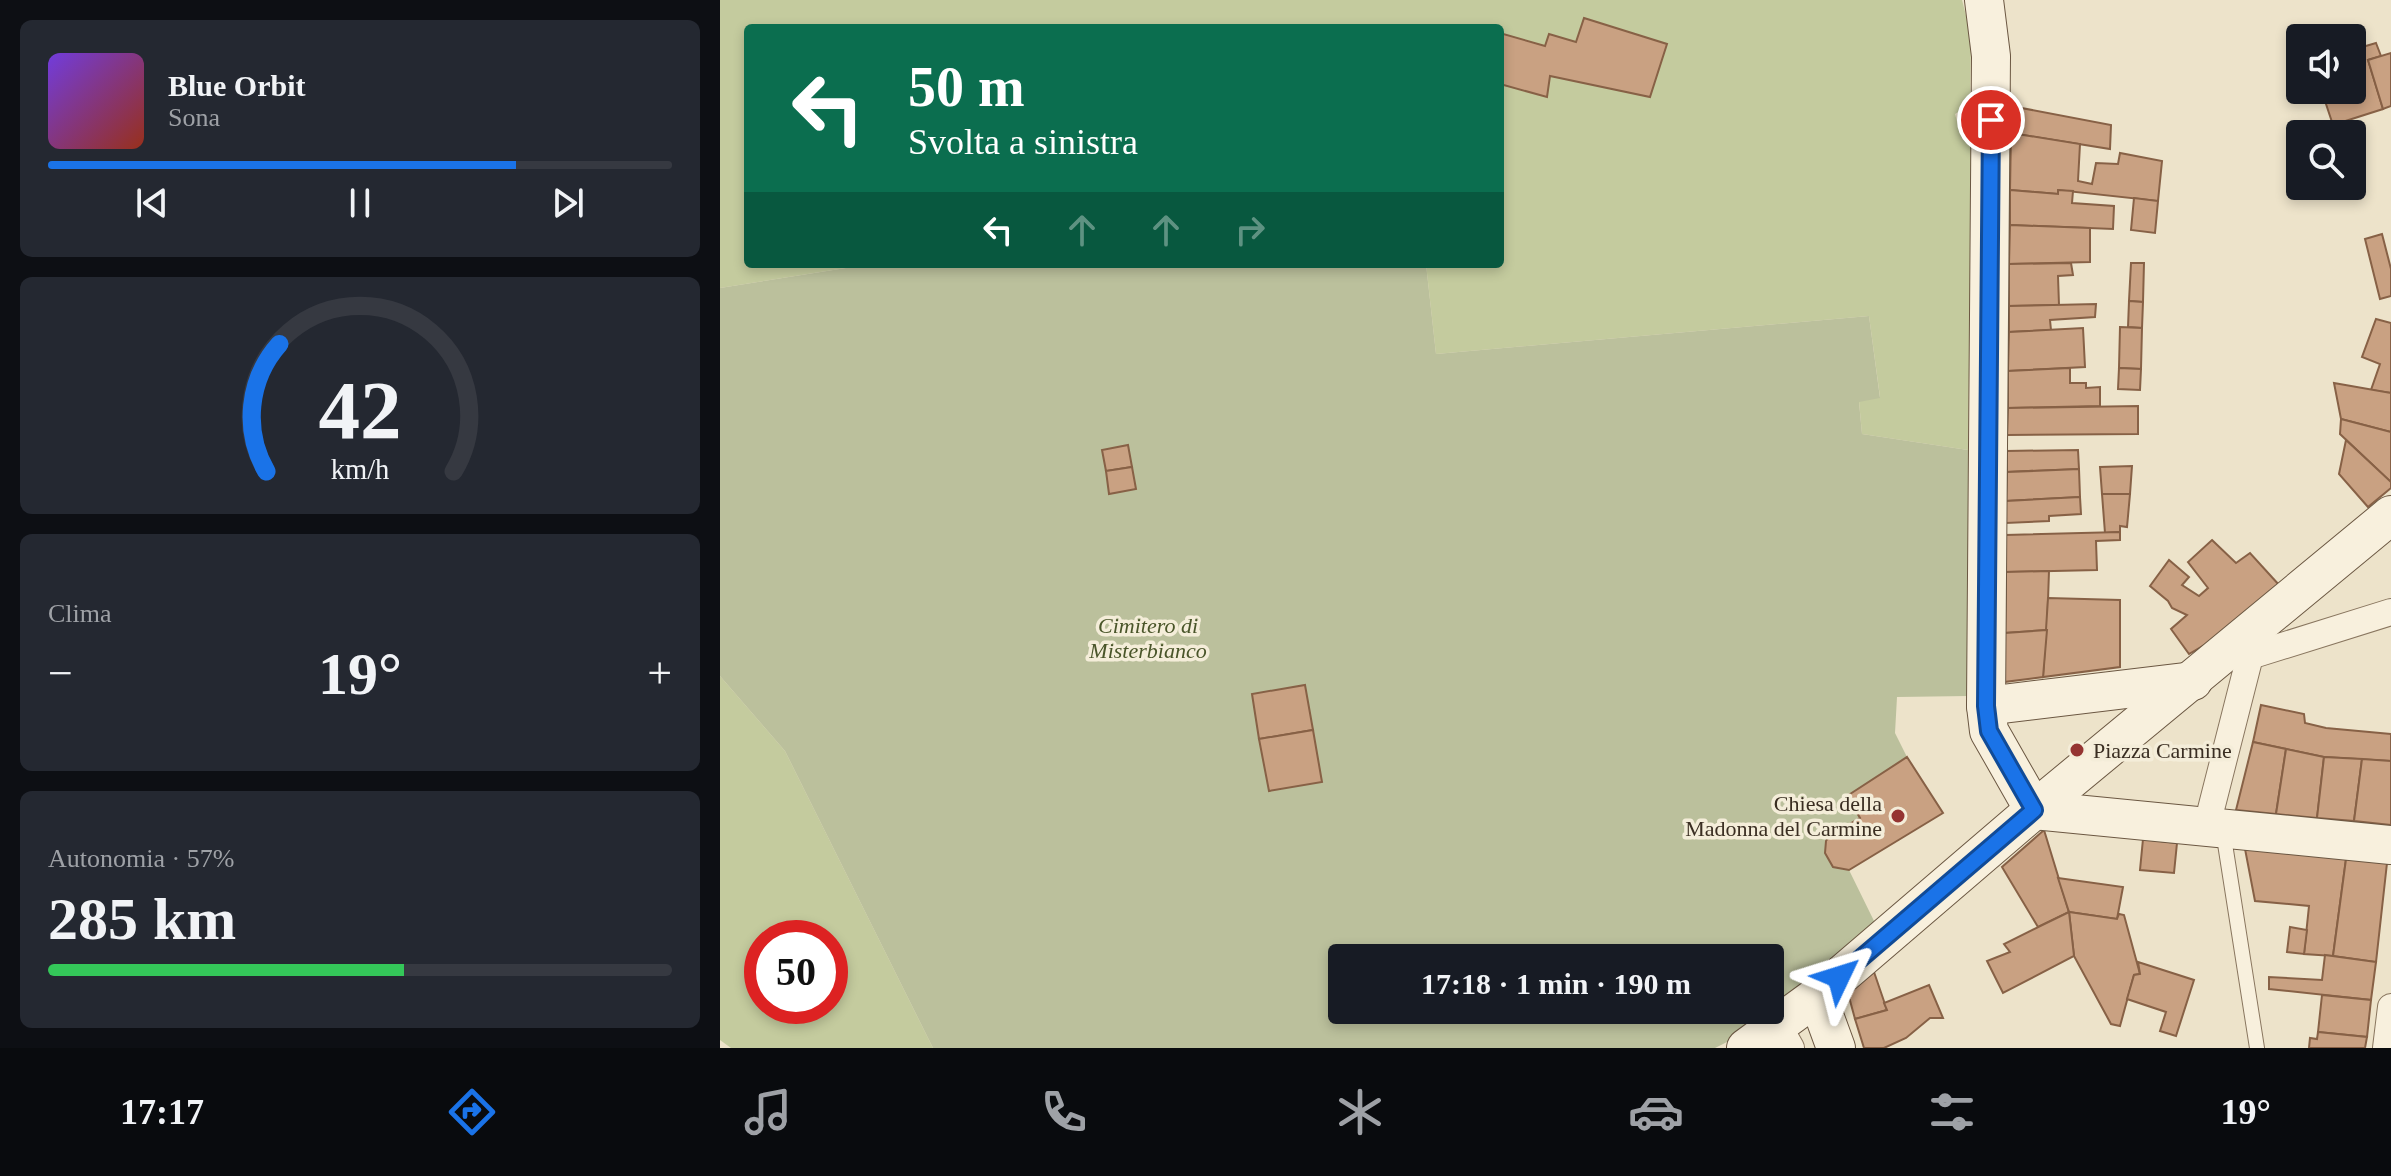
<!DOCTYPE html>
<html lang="it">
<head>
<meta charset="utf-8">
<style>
	body { margin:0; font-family:Georgia,serif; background:#242831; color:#f1f3f6; height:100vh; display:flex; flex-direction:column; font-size:30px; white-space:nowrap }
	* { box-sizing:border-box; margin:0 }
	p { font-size:26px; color:#9ea1a6 }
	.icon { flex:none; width:44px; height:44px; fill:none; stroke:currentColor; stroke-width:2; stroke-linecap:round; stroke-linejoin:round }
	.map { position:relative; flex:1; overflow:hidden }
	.drawer { display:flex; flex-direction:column; gap:20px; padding:20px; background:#0d0f14; width:720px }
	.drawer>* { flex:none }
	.banner { position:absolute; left:24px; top:24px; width:760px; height:244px; border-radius:8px; box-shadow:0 4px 12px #0003; background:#0b6e4f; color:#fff; overflow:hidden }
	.fabs { position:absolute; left:1566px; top:24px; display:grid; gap:16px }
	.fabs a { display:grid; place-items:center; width:80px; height:80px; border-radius:8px; background:#171b24; box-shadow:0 4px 12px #0003; font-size:40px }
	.speed { position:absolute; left:24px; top:920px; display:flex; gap:16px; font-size:40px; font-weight:700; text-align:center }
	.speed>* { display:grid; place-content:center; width:104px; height:104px; border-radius:50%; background:#171b24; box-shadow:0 4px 12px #0003; line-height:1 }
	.speed .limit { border:12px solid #d22; background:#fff; color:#111 }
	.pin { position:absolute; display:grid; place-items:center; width:68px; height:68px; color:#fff; margin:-34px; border:4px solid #fff; border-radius:50%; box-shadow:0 2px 8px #0007 }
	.me { position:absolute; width:88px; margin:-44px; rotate:49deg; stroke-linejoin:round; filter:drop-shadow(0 0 6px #0008) }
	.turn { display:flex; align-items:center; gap:28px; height:168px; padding:0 32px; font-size:36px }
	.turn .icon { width:104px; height:104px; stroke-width:2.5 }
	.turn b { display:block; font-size:56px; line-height:68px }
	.lanes { display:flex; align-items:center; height:76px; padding:0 32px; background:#0003; justify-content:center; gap:40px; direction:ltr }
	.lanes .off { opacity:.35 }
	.big { font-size:60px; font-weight:800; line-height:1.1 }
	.drawer .card { flex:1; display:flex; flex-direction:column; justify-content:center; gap:12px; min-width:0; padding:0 28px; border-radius:12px; background:#242831 }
	.drawer .dial { align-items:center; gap:0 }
	.dial svg { height:208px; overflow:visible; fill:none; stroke:#363941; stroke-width:7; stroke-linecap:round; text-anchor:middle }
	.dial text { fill:#f1f3f6; stroke:none }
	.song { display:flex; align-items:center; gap:24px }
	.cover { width:96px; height:96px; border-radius:12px; background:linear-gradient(135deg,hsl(260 70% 55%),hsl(10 70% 35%)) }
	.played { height:8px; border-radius:4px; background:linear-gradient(90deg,#1a73e8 75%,#363941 75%) }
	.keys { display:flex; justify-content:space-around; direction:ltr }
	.heat { display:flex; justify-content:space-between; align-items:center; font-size:44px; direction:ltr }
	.charge { height:12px; border-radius:6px; background:linear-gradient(90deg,#34c759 57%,#363941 0) }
	.trip { position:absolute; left:608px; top:944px; width:456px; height:80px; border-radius:8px; background:#171b24; box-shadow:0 4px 12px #0003; font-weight:800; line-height:80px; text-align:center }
	.dock { display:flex; height:128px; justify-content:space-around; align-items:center; background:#090b0e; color:#9ea1a6 }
	.dock .icon { width:56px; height:56px }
	.dock .current { color:#1a73e8 }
	.dock b { font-size:36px; color:#f1f3f6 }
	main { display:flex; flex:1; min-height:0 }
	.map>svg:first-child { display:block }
</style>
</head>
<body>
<main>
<section class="drawer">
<div class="card">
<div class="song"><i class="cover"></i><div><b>Blue Orbit</b><p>Sona</p></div></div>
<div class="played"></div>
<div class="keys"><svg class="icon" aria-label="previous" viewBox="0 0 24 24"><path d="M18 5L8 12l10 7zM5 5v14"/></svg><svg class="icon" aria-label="pause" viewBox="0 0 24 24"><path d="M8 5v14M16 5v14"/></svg><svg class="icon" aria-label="next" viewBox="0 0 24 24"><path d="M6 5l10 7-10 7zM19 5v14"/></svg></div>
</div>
<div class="card dial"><svg viewBox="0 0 100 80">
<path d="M14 69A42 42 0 1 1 86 69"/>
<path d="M14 69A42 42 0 0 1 19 20" stroke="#1a73e8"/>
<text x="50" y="56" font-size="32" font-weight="700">42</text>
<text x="50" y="72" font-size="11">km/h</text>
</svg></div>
<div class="card"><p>Clima</p>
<div class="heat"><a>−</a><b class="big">19°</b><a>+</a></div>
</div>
<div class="card"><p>Autonomia · 57%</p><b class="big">285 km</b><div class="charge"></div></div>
</section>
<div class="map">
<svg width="1671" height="1048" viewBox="0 0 1671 1048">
	<rect width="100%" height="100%" fill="#ede3ca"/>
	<g fill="#c4cb9e" fill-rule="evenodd">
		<path d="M0,0H1242L1251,35L1250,105L1235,114L1240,133L1252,145L1248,450L1142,434L1139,401L1160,397L1149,316L716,354L706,264H780V28H28V264H151L0,288Z"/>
		<path d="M0,676L65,751L213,1048H11L0,1040ZM42,938H110V1006H42Z"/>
	</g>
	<path fill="#bbc09c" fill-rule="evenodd" d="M151,264H706L716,354L1149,316L1160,398L1139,402L1142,434L1248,450V696L1177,697L1175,733L1187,757L1223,813L1129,870L1155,923L1021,1035L995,1048H213L65,751L0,676V288ZM622,958H1050V1010H622Z"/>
	<g fill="#c9a182" stroke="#876146" stroke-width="2">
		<path d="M864,18L947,44L930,97L830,76L827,97L780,84V33L825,46L829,34L856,42Z"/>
		<path d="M1656,43L1661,56L1648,60L1663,109L1613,125L1602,92L1632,90V50Z"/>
		<path d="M1671,53V106L1663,109L1648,60Z"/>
		<path d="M1291,106L1391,125L1390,149L1291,133Z"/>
		<path d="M1291,133L1360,144L1358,181L1372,184L1376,163L1398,164L1400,153L1442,161L1438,201L1338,190V194L1290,190Z"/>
		<path d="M1290,190L1338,194V190L1353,191L1352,203L1394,206L1393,229L1290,225Z"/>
		<path d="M1414,198L1438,201L1435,233L1411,230Z"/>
		<path d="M1290,225L1370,228V262L1289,264Z"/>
		<path d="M1662,234L1671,269V296L1660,299L1645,239Z"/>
		<path d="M1351,263L1353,275L1338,276L1339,305L1289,306V264Z"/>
		<path d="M1411,263H1424L1423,302L1409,301Z"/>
		<path d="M1409,301L1423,302L1422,328L1408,327Z"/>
		<path d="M1376,304L1375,317L1330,320L1331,330L1289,332V306Z"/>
		<path d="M1656,319L1671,323V393L1651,390L1660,364L1642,357Z"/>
		<path d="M1400,327L1422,328L1421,369L1399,368Z"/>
		<path d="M1363,328L1365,367L1288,371L1289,332Z"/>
		<path d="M1350,368V383H1366V388L1380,387V406L1288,408V371Z"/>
		<path d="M1399,368L1421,369L1420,390L1398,389Z"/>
		<path d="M1614,383L1671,393V432L1621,419Z"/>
		<path d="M1418,406V434L1287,435L1288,408Z"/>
		<path d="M1621,419L1671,432V482L1620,434Z"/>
		<path d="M1626,440L1671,482V488L1648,507L1619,474Z"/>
		<path d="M408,445L412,467L386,471L382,450Z"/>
		<path d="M1358,450L1359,469L1287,472V451Z"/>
		<path d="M1412,466L1410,494H1382L1380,467Z"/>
		<path d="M412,467L416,489L389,494L386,471Z"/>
		<path d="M1359,469L1360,497L1286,501L1287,472Z"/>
		<path d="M1382,494H1410L1407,527L1400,526V532L1385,533Z"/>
		<path d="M1360,497L1361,514L1329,516V521L1286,523V501Z"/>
		<path d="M1400,532V540L1376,541L1377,570L1286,572V535Z"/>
		<path d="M1492,540L1516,563L1530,553L1560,586L1485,647L1483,646L1469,654L1451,629L1467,615L1452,608L1448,601L1430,586L1449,560L1469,577L1462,585L1479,596L1488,588L1468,562Z"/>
		<path d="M1329,571L1327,630L1285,633L1286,572Z"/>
		<path d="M1328,598L1400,600V667L1323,677Z"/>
		<path d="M1327,630L1323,677L1284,682L1285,633Z"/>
		<path d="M585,685L593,730L539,739L532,694Z"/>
		<path d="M1541,705L1584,714L1585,723L1606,728L1671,734V761L1604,757L1533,742Z"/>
		<path d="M593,730L602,782L549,791L539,739Z"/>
		<path d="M1533,742L1566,749L1556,814L1516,810Z"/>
		<path d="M1566,749L1604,757L1597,818L1556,814Z"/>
		<path d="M1187,757L1223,813L1129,870L1113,867L1105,853L1106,841L1110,835L1140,818L1127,796Z"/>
		<path d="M1604,757L1642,759L1634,821L1597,818Z"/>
		<path d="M1642,759L1671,761V825L1634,821Z"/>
		<path d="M1324,830L1349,912L1318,927L1282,867Z"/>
		<path d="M1423,839L1457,843L1454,873L1420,870Z"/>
		<path d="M1525,849L1626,859L1613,956L1584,954L1589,906L1535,901Z"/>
		<path d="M1626,859L1667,863L1656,962L1613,956Z"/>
		<path d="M1338,878L1403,887L1397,919L1349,912Z"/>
		<path d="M1349,912L1397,919L1399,914L1404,915L1420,974L1414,975L1400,1026L1391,1024L1354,956Z"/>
		<path d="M1349,912L1354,956L1283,993L1267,961L1290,952L1284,944Z"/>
		<path d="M1570,927L1587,930L1584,954L1567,952Z"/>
		<path d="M1605,955L1656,962L1651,1000L1549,989V977L1602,980Z"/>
		<path d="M1418,962L1474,980L1456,1036L1440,1031L1446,1012L1407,999L1414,975L1420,974Z"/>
		<path d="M1154,972L1167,1010L1135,1019L1128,993Z"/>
		<path d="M1209,985L1223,1018H1210L1186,1038L1164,1048H1144L1135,1019L1167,1010L1164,1003Z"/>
		<path d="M1602,995L1651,1000L1647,1037L1598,1032Z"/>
		<path d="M1598,1032L1647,1037L1645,1048H1589L1590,1038L1597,1039Z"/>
	</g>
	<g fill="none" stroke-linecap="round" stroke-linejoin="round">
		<g stroke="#89765f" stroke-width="16">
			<path id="lane" d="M1503,831L1537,1048"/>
		</g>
		<g stroke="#89765f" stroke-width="28">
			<g id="street">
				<path d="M1530,656L1671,612"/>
				<path d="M1487,825L1530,656L1508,652"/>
				<path d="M1058,1025L1071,1048"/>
				<path d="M1666,1048L1671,1007"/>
			</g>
		</g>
		<g stroke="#6b5742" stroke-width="40">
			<g id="secondary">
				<path d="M1264,0L1271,56L1266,706L1269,731L1314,810"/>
				<path d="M1266,706L1473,681"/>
				<path d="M1314,810L1671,845"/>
				<path d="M1097,996L1116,1048"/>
				<path d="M1026,1048L1097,996L1314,810L1671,515"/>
			</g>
		</g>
		<use href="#lane" stroke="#f8f0dd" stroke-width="14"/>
		<use href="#street" stroke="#f8f0dd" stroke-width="26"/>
		<use href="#secondary" stroke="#f8f0dd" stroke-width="38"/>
	</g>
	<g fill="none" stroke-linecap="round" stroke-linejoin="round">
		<g stroke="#114b97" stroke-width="20">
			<path id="route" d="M1119,977L1314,810L1269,731L1266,706L1271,120"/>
		</g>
		<use href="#route" stroke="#1a73e8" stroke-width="14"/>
	</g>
	<g fill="#953432" stroke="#f4edd9" stroke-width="3">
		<circle cx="1357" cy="750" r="8"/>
		<circle cx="1178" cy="816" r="8"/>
	</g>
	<g text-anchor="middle" stroke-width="7" stroke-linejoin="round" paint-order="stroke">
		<g font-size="22" font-style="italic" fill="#495529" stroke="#f4edd9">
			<text x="428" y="633">Cimitero di<tspan x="428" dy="25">Misterbianco</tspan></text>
		</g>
		<g font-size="22" fill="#3a2e22" stroke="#f4edd9" text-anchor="start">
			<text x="1373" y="758">Piazza Carmine</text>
			<text x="1162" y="811" text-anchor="end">Chiesa della<tspan x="1162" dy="25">Madonna del Carmine</tspan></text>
		</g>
	</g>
</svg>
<div class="fabs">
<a><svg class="icon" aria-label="sound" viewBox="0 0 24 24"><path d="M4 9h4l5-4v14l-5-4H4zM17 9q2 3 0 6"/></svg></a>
<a><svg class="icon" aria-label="search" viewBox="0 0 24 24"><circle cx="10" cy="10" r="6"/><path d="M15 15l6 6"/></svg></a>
</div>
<div class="speed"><div class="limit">50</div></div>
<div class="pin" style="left:1271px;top:120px;background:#d93025"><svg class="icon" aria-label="arrive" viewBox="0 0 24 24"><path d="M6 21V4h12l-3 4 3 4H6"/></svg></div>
<svg class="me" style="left:1119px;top:977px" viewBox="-20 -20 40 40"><path d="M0-17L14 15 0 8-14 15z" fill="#1a73e8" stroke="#fff" stroke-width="4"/></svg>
<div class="trip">17:18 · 1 min · 190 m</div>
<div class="banner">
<div class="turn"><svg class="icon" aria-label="left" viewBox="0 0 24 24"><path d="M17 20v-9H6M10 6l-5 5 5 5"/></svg><div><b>50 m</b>Svolta a sinistra</div></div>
<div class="lanes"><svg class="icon" aria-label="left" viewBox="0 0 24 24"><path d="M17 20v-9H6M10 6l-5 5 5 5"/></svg><svg class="icon off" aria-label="ahead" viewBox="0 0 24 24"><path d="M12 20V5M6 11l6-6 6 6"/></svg><svg class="icon off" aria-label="ahead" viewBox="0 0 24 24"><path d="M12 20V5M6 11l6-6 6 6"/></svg><svg class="icon off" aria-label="right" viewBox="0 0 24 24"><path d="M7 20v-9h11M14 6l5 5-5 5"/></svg></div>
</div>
</div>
</main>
<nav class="dock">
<b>17:17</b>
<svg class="icon current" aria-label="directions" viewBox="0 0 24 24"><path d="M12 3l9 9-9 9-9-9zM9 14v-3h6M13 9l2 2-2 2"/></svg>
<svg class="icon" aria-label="music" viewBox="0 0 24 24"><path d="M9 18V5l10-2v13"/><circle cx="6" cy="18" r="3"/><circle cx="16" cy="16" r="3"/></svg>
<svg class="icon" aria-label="phone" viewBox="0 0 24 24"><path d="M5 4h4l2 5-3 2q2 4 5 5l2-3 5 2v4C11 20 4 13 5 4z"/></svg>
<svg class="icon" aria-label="climate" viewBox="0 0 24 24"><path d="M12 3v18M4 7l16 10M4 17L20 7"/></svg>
<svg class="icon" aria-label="car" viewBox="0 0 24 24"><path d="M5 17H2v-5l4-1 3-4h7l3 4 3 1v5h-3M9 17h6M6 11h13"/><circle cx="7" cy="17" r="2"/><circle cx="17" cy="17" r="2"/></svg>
<svg class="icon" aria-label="filters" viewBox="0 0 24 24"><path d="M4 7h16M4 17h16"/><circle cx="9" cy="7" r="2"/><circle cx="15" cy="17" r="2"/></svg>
<b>19°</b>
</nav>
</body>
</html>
